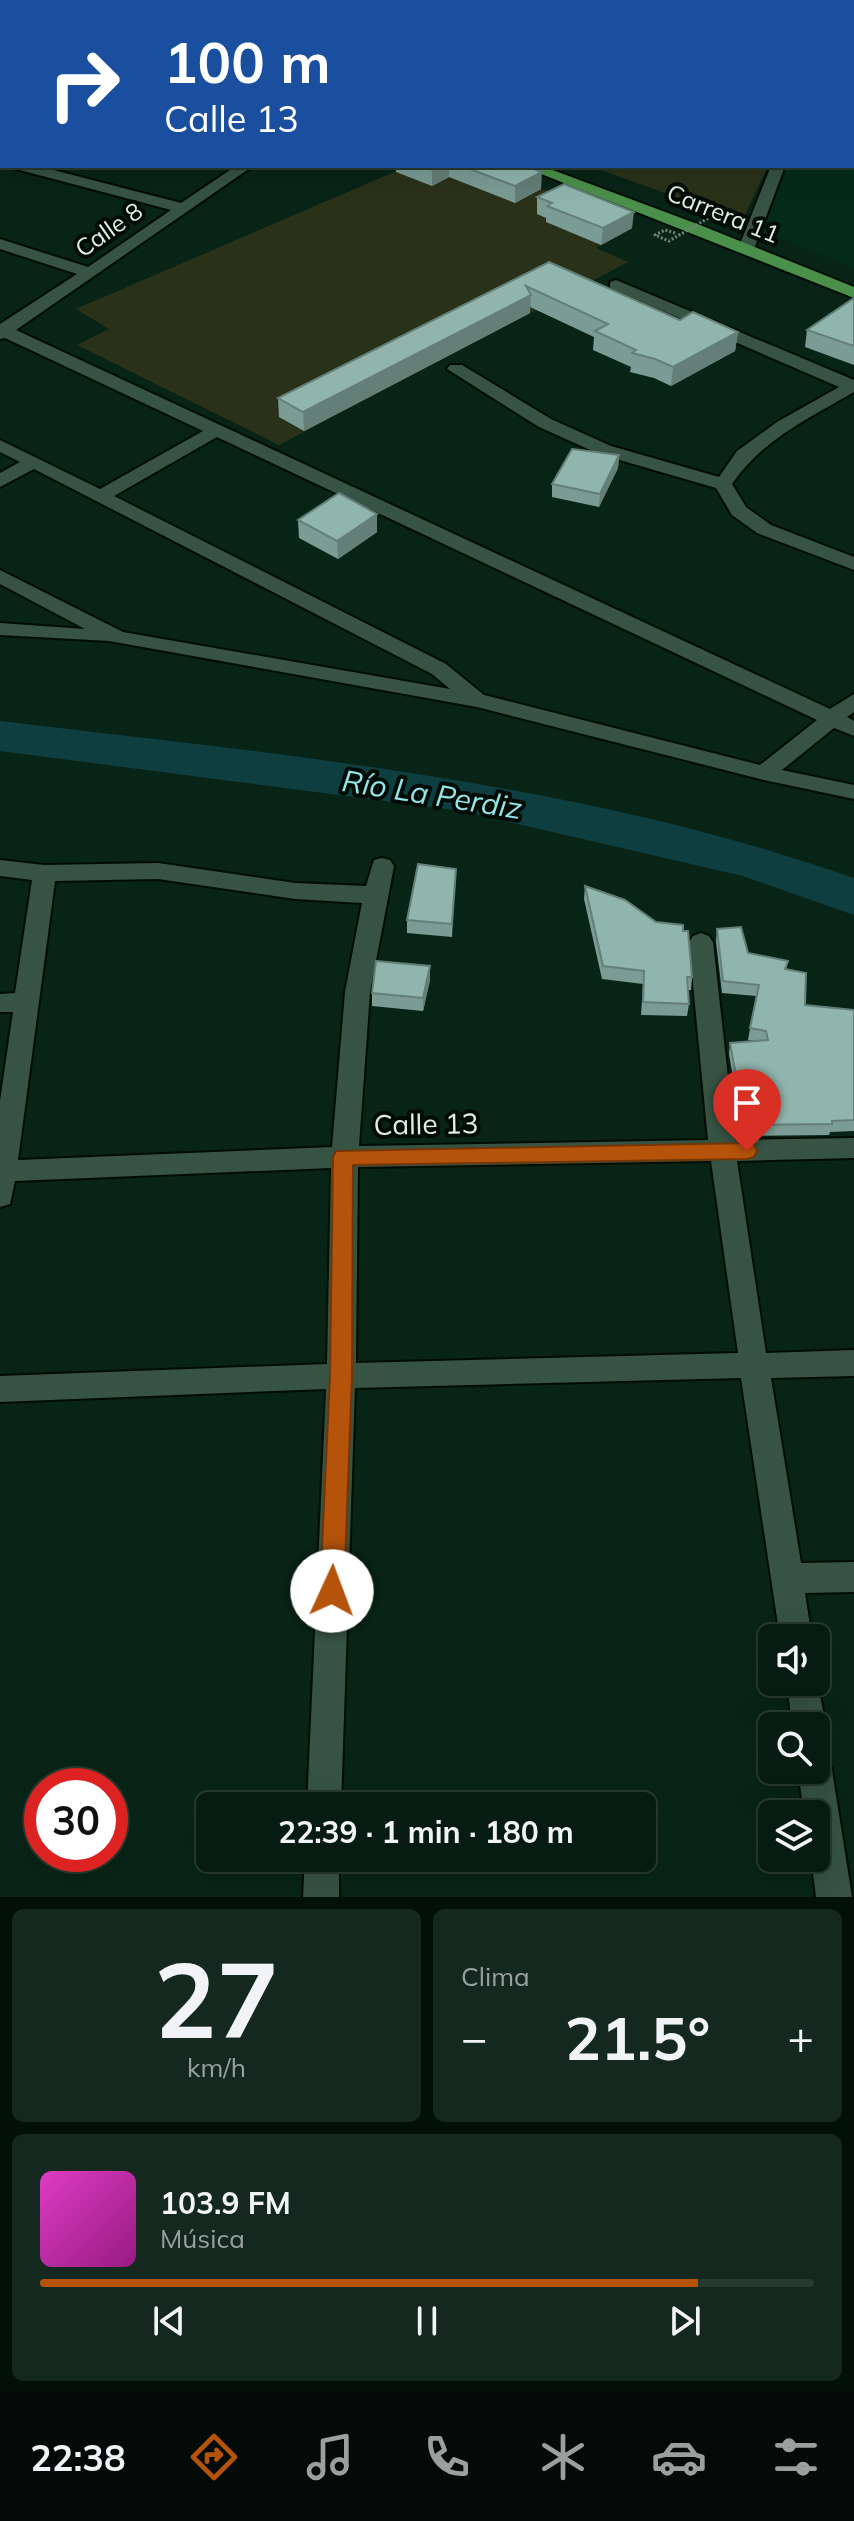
<!DOCTYPE html>
<html lang="es">
<head>
<meta charset="utf-8">
<style>
	body { margin:0; font-family:Mulish,sans-serif; background:#14281f; color:#f1f3f6; height:100vh; display:flex; flex-direction:column; font-size:30px; white-space:nowrap }
	* { box-sizing:border-box; margin:0 }
	p { font-size:26px; color:#98a19f }
	.icon { flex:none; width:44px; height:44px; fill:none; stroke:currentColor; stroke-width:2; stroke-linecap:round; stroke-linejoin:round }
	.map { position:relative; height:1897px; overflow:hidden }
	.drawer { display:flex; flex-direction:column; gap:12px; padding:12px; background:#030f09; flex:1 }
	.drawer>* { flex:none }
	.top-card { position:absolute; left:0px; top:0px; width:854px; height:168px; box-shadow:0 8px 32px #0002,0 0 0 2px #273931; background:#1a4fa0; color:#fff; overflow:hidden }
	.fabs { position:absolute; left:758px; top:1624px; display:grid; gap:16px }
	.fabs a { display:grid; place-items:center; width:72px; height:72px; border-radius:12px; background:#061b11; box-shadow:0 8px 32px #0002,0 0 0 2px #273931; font-size:40px }
	.speed { position:absolute; left:24px; top:1768px; display:flex; gap:16px; font-size:40px; font-weight:700; text-align:center }
	.speed>* { display:grid; place-content:center; width:104px; height:104px; border-radius:50%; background:#061b11; box-shadow:0 8px 32px #0002,0 0 0 2px #273931; line-height:1 }
	.speed .limit { border:12px solid #d22; background:#fff; color:#111 }
	.pin { position:absolute; display:grid; place-items:center; width:68px; height:68px; color:#fff; margin:-82px -34px; border-radius:50% 50% 50% 0; rotate:-45deg; box-shadow:0 0 8px #0007 }
	.pin .icon { rotate:45deg }
	.me { position:absolute; width:88px; margin:-44px; rotate:2deg; stroke-linejoin:round; filter:drop-shadow(0 0 6px #0008) }
	.turn { display:flex; align-items:center; gap:28px; height:168px; padding:0 32px; font-size:36px }
	.turn .icon { width:104px; height:104px; stroke-width:2.5 }
	.turn b { display:block; font-size:56px; line-height:68px }
	.big { font-size:60px; font-weight:700; line-height:1.1 }
	.drawer .widget { flex:1; display:flex; flex-direction:column; justify-content:center; gap:12px; min-width:0; padding:0 28px; border-radius:12px; background:#14281f }
	.drawer .dial { align-items:center; gap:0 }
	.dial b { font-size:104px; line-height:1 }
	.song { display:flex; align-items:center; gap:24px }
	.cover { width:96px; height:96px; border-radius:12px; background:linear-gradient(135deg,hsl(310 70% 55%),hsl(310 70% 35%)) }
	.played { height:8px; border-radius:4px; background:linear-gradient(90deg,#b45309 85%,#273931 85%) }
	.keys { display:flex; justify-content:space-around; direction:ltr }
	.heat { display:flex; justify-content:space-between; align-items:center; font-size:44px; direction:ltr }
	.drawer .tiles { flex:1; display:grid; gap:12px; grid-template-columns:1fr 1fr }
	.widget:last-child { grid-column:span 2 }
	.trip { position:absolute; left:196px; top:1792px; width:460px; height:80px; border-radius:12px; background:#061b11; box-shadow:0 8px 32px #0002,0 0 0 2px #273931; font-weight:700; line-height:80px; text-align:center }
	.menu { display:flex; height:128px; justify-content:space-around; align-items:center; background:#020b07; color:#98a19f }
	.menu .icon { width:56px; height:56px }
	.menu .selected { color:#b45309 }
	.menu b { font-size:36px; color:#f1f3f6 }
	.map>svg:first-child { display:block }
</style>
</head>
<body>
<div class="map">
<svg width="854" height="1897" viewBox="0 0 854 1897">
	<rect width="100%" height="100%" fill="#082417"/>
	<path fill="#042b1a" d="M852,138L854,139V268L761,230L789,166H852Z"/>
	<g fill="#2a3119">
		<path d="M408,166H481L563,197L560,199L632,229L596,248L628,262L279,445L77,345L109,329L76,309Z"/>
		<path d="M590,166H768L742,221Z"/>
	</g>
	<g fill="none" stroke-linecap="round" stroke-linejoin="round">
		<path fill="#0f3e40" fill-rule="evenodd" d="M0,721C287,755 580,782 854,878V915L743,876L462,811L0,751Z"/>
		<g stroke="#000d04" stroke-width="4">
			<g id="minor">
				<path d="M209,0H225L226,2H210Z"/>
				<path d="M359,0H375L376,2H360Z"/>
				<path d="M671,0H698L699,2H672Z"/>
				<path d="M847,0H854V6L852,2H846Z"/>
				<path d="M0,1L3,2L1,10H0Z"/>
				<rect x="0" y="25" width="2" height="8"/>
				<rect x="852" y="29" width="2" height="8"/>
				<rect x="852" y="75" width="2" height="8"/>
				<rect x="0" y="84" width="2" height="8"/>
				<rect x="852" y="131" width="2" height="8"/>
				<path d="M14,166H38L181,203L236,166H253L16,330L830,709L854,694V712L847,717L854,721V736L834,728L782,770L854,785V799L764,780L477,707L109,641L0,635V623L85,629L0,584V570L123,632L450,689L432,674L34,469L0,487V473L20,462L0,452V440L100,489L203,431L5,338L0,339V324L77,274L0,249V239L88,267L171,210L16,169ZM217,437L817,720L760,765L484,695L446,664L114,496Z"/>
				<path d="M771,166H785L754,249L746,254L740,252L738,249Z"/>
				<path d="M616,280L854,380V392C808,419 763,439 732,484L746,507L771,525L854,557V570L757,533L732,515L716,488L599,454L539,427L447,369L450,365H462L551,419L611,446L719,477L737,451L777,422L839,387L610,288V282Z"/>
				<path d="M382,858L390,860L394,866L370,992L359,1146L708,1140L689,942L693,936L701,933L709,936L713,942L735,1140L854,1138V1158L737,1161L766,1353L854,1350V1376L771,1378L801,1563L854,1562V1592L805,1593L812,1638H780L741,1378L355,1388L341,1806H307L326,1389L0,1402V1376L327,1364L331,1168L15,1181L10,1204L0,1207V1101L13,1012H0V994L15,993L32,880L0,876V860L44,865L158,863L295,883L366,886L374,860ZM158,879L295,899L362,903L345,992L332,1147L18,1160L55,881ZM711,1161L738,1353L356,1363L358,1167Z"/>
				<path d="M816,1674L826,1726L821,1738L816,1740V1726H792L787,1682H816Z"/>
				<path d="M816,1753L827,1758L832,1770L852,1897H816L811,1858H816V1814H804L798,1770H816Z"/>
				<path d="M305,1858H339V1897H303Z"/>
			</g>
		</g>
		<g stroke="#000d04" stroke-width="4">
			<g id="major">
				<path d="M82,0H98L99,2H83Z"/>
				<path d="M118,0H134L135,2H119Z"/>
				<path d="M521,166H542L700,225L854,287V298Z"/>
			</g>
		</g>
		<path stroke="#6f857a" stroke-width="3" stroke-dasharray="2 2" stroke-linecap="butt" d="M724,209L740,215"/>
		<use href="#minor" fill="#365343" fill-rule="evenodd"/>
		<use href="#major" fill="#4b904a" fill-rule="evenodd"/>
		<path stroke="#6f857a" stroke-width="3" stroke-dasharray="2 2" stroke-linecap="butt" d="M675,233L665,230L655,235L669,241L724,209"/>
	</g>
	<g fill="#7b9c94">
		<path d="M2,41V59H1L0,54V43Z"/>
		<path d="M396,166H525L541,189L515,203L449,177L432,186L396,172Z"/>
		<path d="M537,197L632,228L601,245L546,222V218L537,214Z"/>
		<path d="M549,262L680,320L738,332L735,351L671,386L654,378L630,372L631,367L593,350L594,337L530,307V313L304,431L279,417L278,398Z"/>
		<path d="M854,298V365L805,347L807,330Z"/>
		<path d="M619,455L618,468L599,507L552,497V484Z"/>
		<path d="M298,520L377,532L338,559L299,538Z"/>
		<path d="M455,882L452,937L407,933V920Z"/>
		<path d="M585,886L656,922L683,931L692,977L691,990H688L689,1004L687,1016L641,1015L643,984L602,979L584,899Z"/>
		<path d="M717,929L748,953L788,961L786,970L805,1005L854,1010V1131L830,1132L829,1135L743,1136L729,1054L730,1043L757,1041L748,1040L756,996L722,993L716,941Z"/>
		<path d="M430,966V980L423,1011L372,1006V993Z"/>
	</g>
	<g fill="#647f78">
		<path d="M439,166H449V177L432,186V170Z"/>
		<path d="M542,172L541,189L515,203V186Z"/>
		<path d="M634,212L632,228L601,245L603,228Z"/>
		<path d="M531,295L530,313L304,431L303,412Z"/>
		<path d="M738,332L735,351L671,386L673,367Z"/>
		<path d="M619,455L618,468L599,507L600,494Z"/>
		<path d="M377,514V532L338,559L337,541Z"/>
		<path d="M430,966V980L423,1011V998Z"/>
	</g>
	<g fill="#8fb5ac" stroke="#647f78" stroke-width="2">
		<path d="M422,166H439L432,170Z"/>
		<path d="M462,166H525L542,172L515,186Z"/>
		<path d="M564,184L634,212L603,228L547,206L552,203L537,197Z"/>
		<path d="M549,262L680,320L693,312L738,332L673,367L655,359L632,353L636,350L595,331L608,324L526,286L531,295L303,412L278,398Z"/>
		<path d="M854,298V346L807,330Z"/>
		<path d="M572,449L619,455L600,494L552,484Z"/>
		<path d="M339,493L377,514L337,541L298,520Z"/>
		<path d="M418,864L456,869L452,924L407,920Z"/>
		<path d="M585,886L625,900L656,922L683,925V931H688L692,977H687L689,1004L643,1002L644,971L603,966Z"/>
		<path d="M741,927L748,953L788,961L785,969L806,973L805,1005L854,1010V1120L832,1121V1124L745,1125L730,1043L768,1040L766,1031L750,1028L759,985L723,981L717,929Z"/>
		<path d="M376,961L430,966L423,998L372,993Z"/>
	</g>
	<path fill="#b45309" stroke="#753606" stroke-width="2" d="M747,1143L754,1145L757,1151L754,1157L747,1159L353,1165L352,1376L344,1591L341,1599L332,1602L324,1599L320,1591L330,1376L333,1157L336,1151Z"/>
	<g text-anchor="middle" stroke-width="8" stroke-linejoin="round" paint-order="stroke">
		<g font-size="24" fill="#dfefe6" stroke="#020b06">
			<text transform="translate(723 214) rotate(22)" y="8">Carrera 11</text>
			<text transform="translate(109 230) rotate(-35)" y="8">Calle 8</text>
		</g>
		<g font-size="28" fill="#dfefe6" stroke="#020b06">
			<text transform="translate(426 1124) rotate(-1)" y="10">Calle 13</text>
		</g>
		<g font-size="30" font-style="italic" fill="#94e5e8" stroke="#020b06">
			<text transform="translate(432 795) rotate(9)" y="10">Río La Perdiz</text>
		</g>
	</g>
</svg>
<div class="fabs">
<a><svg class="icon" aria-label="sound" viewBox="0 0 24 24"><path d="M4 9h4l5-4v14l-5-4H4zM17 9q2 3 0 6"/></svg></a>
<a><svg class="icon" aria-label="search" viewBox="0 0 24 24"><circle cx="10" cy="10" r="6"/><path d="M15 15l6 6"/></svg></a>
<a><svg class="icon" aria-label="layers" viewBox="0 0 24 24"><path d="M12 4l9 5-9 5-9-5zM3 14l9 5 9-5"/></svg></a>
</div>
<div class="speed"><div class="limit">30</div></div>
<div class="pin" style="left:747px;top:1151px;background:#d93025"><svg class="icon" aria-label="arrive" viewBox="0 0 24 24"><path d="M6 21V4h12l-3 4 3 4H6"/></svg></div>
<svg class="me" style="left:332px;top:1591px" viewBox="-20 -20 40 40"><circle r="19" fill="#fff"/><path d="M0-13L10 11 0 6-10 11z" fill="#b45309"/></svg>
<div class="trip">22:39 · 1 min · 180 m</div>
<div class="top-card">
<div class="turn"><svg class="icon" aria-label="right" viewBox="0 0 24 24"><path d="M7 20v-9h11M14 6l5 5-5 5"/></svg><div><b>100 m</b>Calle 13</div></div>
</div>
</div>
<section class="drawer">
<div class="tiles">
<div class="widget dial"><b>27</b><p>km/h</p></div>
<div class="widget"><p>Clima</p>
<div class="heat"><a>−</a><b class="big">21.5°</b><a>+</a></div>
</div>
<div class="widget">
<div class="song"><i class="cover"></i><div><b>103.9 FM</b><p>Música</p></div></div>
<div class="played"></div>
<div class="keys"><svg class="icon" aria-label="previous" viewBox="0 0 24 24"><path d="M18 5L8 12l10 7zM5 5v14"/></svg><svg class="icon" aria-label="pause" viewBox="0 0 24 24"><path d="M8 5v14M16 5v14"/></svg><svg class="icon" aria-label="next" viewBox="0 0 24 24"><path d="M6 5l10 7-10 7zM19 5v14"/></svg></div>
</div>
</div>
</section>
<nav class="menu">
<b>22:38</b>
<svg class="icon selected" aria-label="directions" viewBox="0 0 24 24"><path d="M12 3l9 9-9 9-9-9zM9 14v-3h6M13 9l2 2-2 2"/></svg>
<svg class="icon" aria-label="music" viewBox="0 0 24 24"><path d="M9 18V5l10-2v13"/><circle cx="6" cy="18" r="3"/><circle cx="16" cy="16" r="3"/></svg>
<svg class="icon" aria-label="phone" viewBox="0 0 24 24"><path d="M5 4h4l2 5-3 2q2 4 5 5l2-3 5 2v4C11 20 4 13 5 4z"/></svg>
<svg class="icon" aria-label="climate" viewBox="0 0 24 24"><path d="M12 3v18M4 7l16 10M4 17L20 7"/></svg>
<svg class="icon" aria-label="car" viewBox="0 0 24 24"><path d="M5 17H2v-5l4-1 3-4h7l3 4 3 1v5h-3M9 17h6M6 11h13"/><circle cx="7" cy="17" r="2"/><circle cx="17" cy="17" r="2"/></svg>
<svg class="icon" aria-label="filters" viewBox="0 0 24 24"><path d="M4 7h16M4 17h16"/><circle cx="9" cy="7" r="2"/><circle cx="15" cy="17" r="2"/></svg>
</nav>
</body>
</html>
